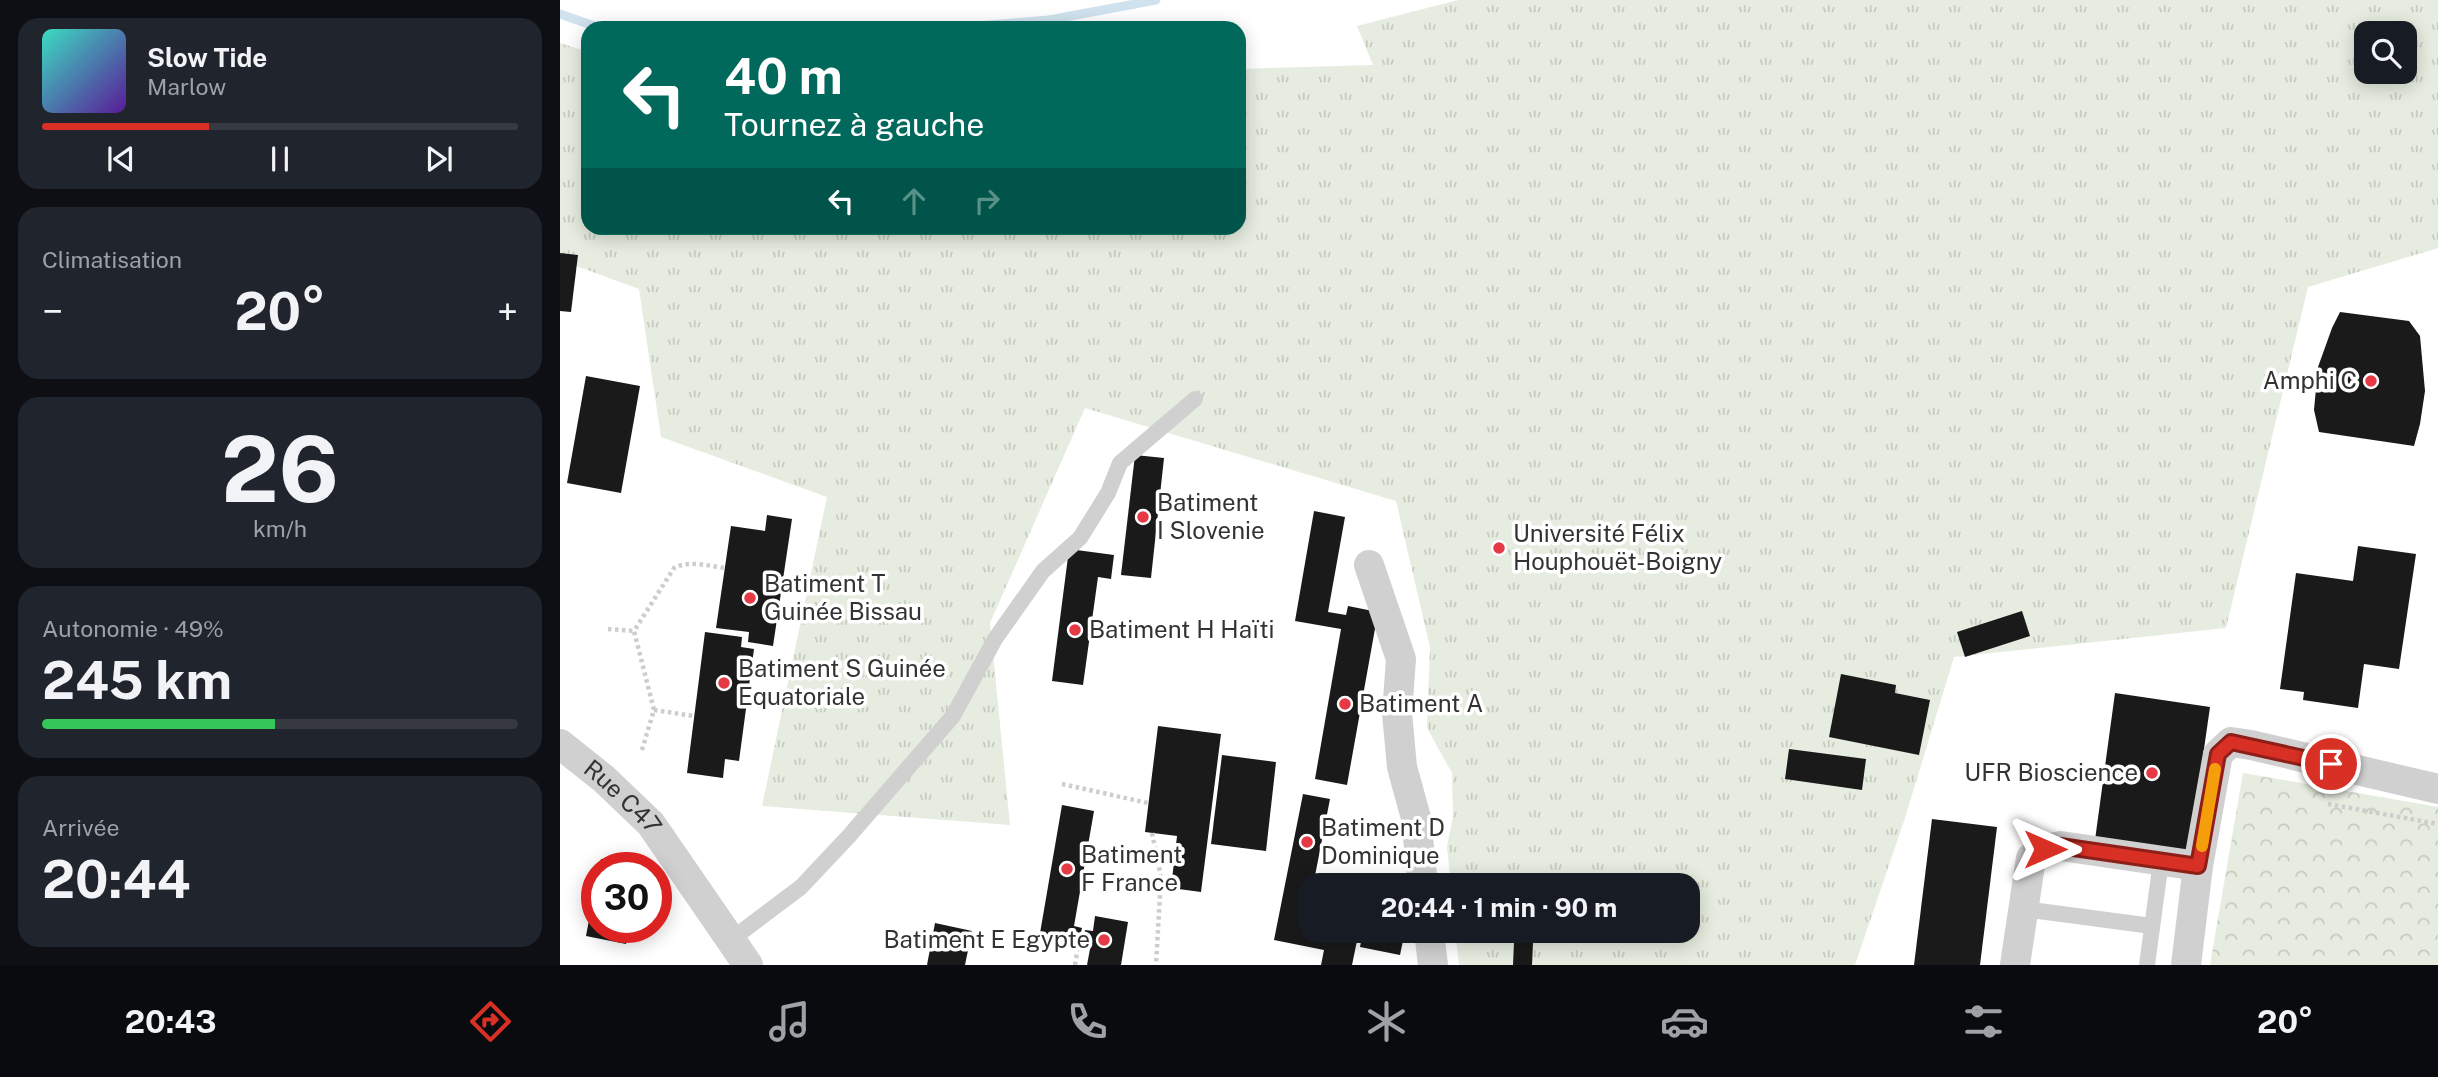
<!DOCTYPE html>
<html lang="fr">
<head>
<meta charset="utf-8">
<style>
	body { margin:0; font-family:"Public Sans",sans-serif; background:#20242c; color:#f1f3f6; height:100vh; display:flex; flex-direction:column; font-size:26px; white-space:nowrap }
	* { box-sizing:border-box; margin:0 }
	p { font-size:23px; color:#9ea1a6 }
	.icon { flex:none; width:38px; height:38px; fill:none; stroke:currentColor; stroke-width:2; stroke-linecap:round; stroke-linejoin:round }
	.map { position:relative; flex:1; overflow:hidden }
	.panel { display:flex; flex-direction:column; gap:18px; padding:18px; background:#0d0f14; width:560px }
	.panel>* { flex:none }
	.banner { position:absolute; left:21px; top:21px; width:665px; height:214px; border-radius:21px; box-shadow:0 4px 18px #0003; background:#00695c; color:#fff; overflow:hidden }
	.tools { position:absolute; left:1794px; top:21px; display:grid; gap:14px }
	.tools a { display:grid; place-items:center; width:63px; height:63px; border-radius:14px; background:#171b24; box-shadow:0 4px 18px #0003; font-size:35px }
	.speed { position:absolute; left:21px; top:852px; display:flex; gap:14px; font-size:35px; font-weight:700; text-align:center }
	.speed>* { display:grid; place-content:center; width:91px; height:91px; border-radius:50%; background:#171b24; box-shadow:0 4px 18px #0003; line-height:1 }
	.speed .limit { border:10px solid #d22; background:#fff; color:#111 }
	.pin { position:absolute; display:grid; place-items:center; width:60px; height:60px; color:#fff; margin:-30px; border:4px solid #fff; border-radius:50%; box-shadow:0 2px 7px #0007 }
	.me { position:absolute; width:77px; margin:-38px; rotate:90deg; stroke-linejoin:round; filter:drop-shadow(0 0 5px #0008) }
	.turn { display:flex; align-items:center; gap:24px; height:147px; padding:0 28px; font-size:32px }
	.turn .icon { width:91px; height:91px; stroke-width:2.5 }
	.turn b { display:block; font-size:49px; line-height:60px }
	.lanes { display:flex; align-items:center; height:66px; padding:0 28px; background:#0003; justify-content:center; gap:35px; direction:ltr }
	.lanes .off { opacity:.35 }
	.big { font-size:52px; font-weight:700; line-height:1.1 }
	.panel .card { flex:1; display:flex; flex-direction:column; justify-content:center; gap:10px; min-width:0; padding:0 24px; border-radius:21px; background:#20242c }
	.panel .dial { align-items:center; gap:0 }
	.dial b { font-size:91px; line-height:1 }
	.song { display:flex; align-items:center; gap:21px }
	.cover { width:84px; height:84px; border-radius:10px; background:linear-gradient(135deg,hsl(170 70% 55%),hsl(270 70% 35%)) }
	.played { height:7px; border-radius:4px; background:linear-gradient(90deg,#d93025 35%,#363941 35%) }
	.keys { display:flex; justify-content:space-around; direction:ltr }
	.heat { display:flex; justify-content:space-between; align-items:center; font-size:38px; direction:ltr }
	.charge { height:10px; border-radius:5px; background:linear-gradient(90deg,#34c759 49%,#363941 0) }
	.trip { position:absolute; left:738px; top:873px; width:402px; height:70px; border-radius:21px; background:#171b24; box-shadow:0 4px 18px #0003; font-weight:700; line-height:70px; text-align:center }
	.tabs { display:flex; height:112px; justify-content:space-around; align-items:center; background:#090b0e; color:#9ea1a6 }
	.tabs .icon { width:49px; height:49px }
	.tabs .current { color:#d93025 }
	.tabs b { font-size:32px; color:#f1f3f6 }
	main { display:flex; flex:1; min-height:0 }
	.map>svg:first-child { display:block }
</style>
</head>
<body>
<main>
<section class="panel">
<div class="card">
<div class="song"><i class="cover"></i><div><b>Slow Tide</b><p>Marlow</p></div></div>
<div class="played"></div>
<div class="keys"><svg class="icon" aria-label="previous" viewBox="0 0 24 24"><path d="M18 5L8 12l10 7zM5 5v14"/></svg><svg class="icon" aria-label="pause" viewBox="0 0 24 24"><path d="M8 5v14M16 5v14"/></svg><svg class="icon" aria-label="next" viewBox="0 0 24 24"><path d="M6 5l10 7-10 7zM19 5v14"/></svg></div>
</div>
<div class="card"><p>Climatisation</p>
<div class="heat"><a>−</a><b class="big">20°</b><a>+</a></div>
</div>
<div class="card dial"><b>26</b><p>km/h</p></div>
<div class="card"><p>Autonomie · 49%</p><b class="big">245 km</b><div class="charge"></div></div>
<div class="card"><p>Arrivée</p><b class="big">20:44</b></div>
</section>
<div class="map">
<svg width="1878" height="965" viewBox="0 0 1878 965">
	<defs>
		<pattern id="grass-tufts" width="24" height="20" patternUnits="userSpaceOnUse" patternTransform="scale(1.75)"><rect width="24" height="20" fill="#e6ecdf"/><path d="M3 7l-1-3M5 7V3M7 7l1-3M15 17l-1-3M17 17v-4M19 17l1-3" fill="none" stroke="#c6cbc0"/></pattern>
		<pattern id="forest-crowns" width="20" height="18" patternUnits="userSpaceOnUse" patternTransform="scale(1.75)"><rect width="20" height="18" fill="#e6ecdf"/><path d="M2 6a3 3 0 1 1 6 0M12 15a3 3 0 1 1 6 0" fill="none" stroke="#c6cbc0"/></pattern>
	</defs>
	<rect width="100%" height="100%" fill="#fff"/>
	<path fill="url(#grass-tufts)" fill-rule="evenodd" d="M898,0H1878V248L1748,287L1666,628L1394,657L1345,818L1295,965H899L895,931H1129V886L891,885L887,846L893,817L892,773L867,728L870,647L836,501L525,408L430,623L450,825L202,806L267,497L101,437L79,289L0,260V43L28,52V228H679V69L813,65L797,26ZM1806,33H1844V72H1806Z"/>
	<path fill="url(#forest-crowns)" d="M1683,773L1878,807V965H1650Z"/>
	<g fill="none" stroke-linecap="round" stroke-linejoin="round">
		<g stroke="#cfe2ee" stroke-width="9">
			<path d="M0,14L40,28"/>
			<path d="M393,28L489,20L596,0"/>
		</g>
	</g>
	<g fill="#1a1a1a">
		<path d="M0,253L18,255L11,312L0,311Z"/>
		<path d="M1780,312L1849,321L1860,336L1865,391L1860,424L1854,446L1759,432L1754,410L1758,367L1772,328Z"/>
		<path d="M26,376L80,386L61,493L7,483Z"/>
		<path d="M575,455L604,458L591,578L561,575Z"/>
		<path d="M754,511L785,517L768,612L786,615L788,606L818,612L787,785L755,779L781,629L735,621Z"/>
		<path d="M207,515L232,519L213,646L188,642L189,632L156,628L171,526L205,531Z"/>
		<path d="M1798,546L1856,554L1839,669L1804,664L1798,708L1743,700L1744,692L1720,689L1736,573L1793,581Z"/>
		<path d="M509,549L554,555L551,579L538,577L523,685L492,681Z"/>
		<path d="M1462,611L1470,636L1405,657L1397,632Z"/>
		<path d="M145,632L182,637L181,647L194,649L179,761L165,759L163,778L127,773Z"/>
		<path d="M1281,674L1336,685L1335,693L1370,700L1359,755L1269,737Z"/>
		<path d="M1555,693L1650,707L1629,854L1535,840Z"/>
		<path d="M598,726L661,734L641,892L611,888L617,836L585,832Z"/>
		<path d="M1229,749L1306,759L1302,790L1225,779Z"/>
		<path d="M662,755L716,762L706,851L651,844Z"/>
		<path d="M743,794L770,799L753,886H751L745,929L767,933V931H799L792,965H761L764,950L714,940Z"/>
		<path d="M502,805L534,811L514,926L522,928L518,946L479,939Z"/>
		<path d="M1372,819L1437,827L1420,965H1354Z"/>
		<path d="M41,859L78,867V868H39Z"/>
		<path d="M35,888L37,928H69L66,944L26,936Z"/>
		<path d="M535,916L568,922L561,965H527L530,949L522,948L525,930L533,931Z"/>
		<path d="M375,923L412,931L405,965H367Z"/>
		<path d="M803,931H845L840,955L800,947Z"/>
		<path d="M954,942L973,943L972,965H953Z"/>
	</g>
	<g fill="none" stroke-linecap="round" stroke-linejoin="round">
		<g stroke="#cdcdcd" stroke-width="4.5" stroke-dasharray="3.5 3.5" stroke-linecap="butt">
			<path d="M48,629L74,631"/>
			<path d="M94,710L134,716"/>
			<path d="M82,750L94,710L74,631L114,568C129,560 149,566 165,568"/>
			<path d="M502,784L588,803"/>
			<path d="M1768,804L1878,824"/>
			<path d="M592,833L601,877L596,965"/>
			<path d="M515,965L518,946"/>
		</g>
		<g stroke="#d0d0d0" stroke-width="16">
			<path d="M1463,909L1592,926"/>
			<path d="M172,939L241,887L289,836L393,716L435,639L483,571L520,538L548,493L560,463L635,399"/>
			<path d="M1587,965L1601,861"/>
		</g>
		<g stroke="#d0d0d0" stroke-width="30">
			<path d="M809,565L841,659L837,713L842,767L856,818L863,886"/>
			<path id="s1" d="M0,744L44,779L91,824L188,965"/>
			<path d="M869,931L873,965"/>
			<path d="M1455,965L1471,858L1485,849L1501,846L1638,866"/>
			<path d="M1626,965L1638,866L1658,754L1671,742L1691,745L1878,789"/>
		</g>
	</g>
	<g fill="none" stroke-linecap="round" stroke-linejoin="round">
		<g stroke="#8d1f18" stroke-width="18">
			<path id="route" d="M1485,849L1500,846L1638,866L1658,754L1671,742L1771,764"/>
		</g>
		<use href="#route" stroke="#d93025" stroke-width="12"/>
		<path stroke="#f59e0b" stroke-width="12" d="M1642,846L1655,769"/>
	</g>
	<g fill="#e63946" stroke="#fff" stroke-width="2.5">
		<circle cx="1811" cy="381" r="7"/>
		<circle cx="583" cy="517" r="7"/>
		<circle cx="939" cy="548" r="7"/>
		<circle cx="190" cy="598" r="7"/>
		<circle cx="515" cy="630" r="7"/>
		<circle cx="164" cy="683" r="7"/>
		<circle cx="785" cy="704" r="7"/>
		<circle cx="1592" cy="773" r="7"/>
		<circle cx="747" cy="842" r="7"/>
		<circle cx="507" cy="869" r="7"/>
		<circle cx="544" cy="940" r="7"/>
	</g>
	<g text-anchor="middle" stroke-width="7" stroke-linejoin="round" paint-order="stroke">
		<g font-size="24" fill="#333" stroke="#fff" text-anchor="start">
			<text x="1797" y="389" text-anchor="end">Amphi C</text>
			<text x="597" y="511">Batiment<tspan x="597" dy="28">I Slovenie</tspan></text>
			<text x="953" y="542">Université Félix<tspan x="953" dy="28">Houphouët-Boigny</tspan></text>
			<text x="204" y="592">Batiment T<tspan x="204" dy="28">Guinée Bissau</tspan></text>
			<text x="529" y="638">Batiment H Haïti</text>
			<text x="178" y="677">Batiment S Guinée<tspan x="178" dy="28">Equatoriale</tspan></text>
			<text x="799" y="712">Batiment A</text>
			<text x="1578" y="781" text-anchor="end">UFR Bioscience</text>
			<text x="761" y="836">Batiment D<tspan x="761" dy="28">Dominique</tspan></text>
			<text x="521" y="863">Batiment<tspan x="521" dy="28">F France</tspan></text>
			<text x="530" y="948" text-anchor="end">Batiment E Egypte</text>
		</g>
		<g font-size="24" fill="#333" stroke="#fff">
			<text dy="8" stroke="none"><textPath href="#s1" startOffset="82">Rue C47</textPath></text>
		</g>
	</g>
</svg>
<div class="tools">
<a><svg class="icon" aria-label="search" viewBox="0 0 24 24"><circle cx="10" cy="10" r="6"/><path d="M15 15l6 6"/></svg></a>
</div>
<div class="speed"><div class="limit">30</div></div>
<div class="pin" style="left:1771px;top:764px;background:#d93025"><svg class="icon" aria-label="arrive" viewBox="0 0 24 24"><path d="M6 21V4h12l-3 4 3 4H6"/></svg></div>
<svg class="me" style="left:1485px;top:849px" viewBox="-20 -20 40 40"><path d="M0-17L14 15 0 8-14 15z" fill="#d93025" stroke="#fff" stroke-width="4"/></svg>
<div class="trip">20:44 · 1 min · 90 m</div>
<div class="banner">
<div class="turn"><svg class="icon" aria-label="left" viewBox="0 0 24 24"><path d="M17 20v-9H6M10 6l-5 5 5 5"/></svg><div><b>40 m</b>Tournez à gauche</div></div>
<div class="lanes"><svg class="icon" aria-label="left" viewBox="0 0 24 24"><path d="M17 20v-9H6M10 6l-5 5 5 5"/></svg><svg class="icon off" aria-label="ahead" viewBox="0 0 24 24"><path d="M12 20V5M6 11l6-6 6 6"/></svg><svg class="icon off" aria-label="right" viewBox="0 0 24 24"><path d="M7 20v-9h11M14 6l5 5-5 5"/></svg></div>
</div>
</div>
</main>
<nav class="tabs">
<b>20:43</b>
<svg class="icon current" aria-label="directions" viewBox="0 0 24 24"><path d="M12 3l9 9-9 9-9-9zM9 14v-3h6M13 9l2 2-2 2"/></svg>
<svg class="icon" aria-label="music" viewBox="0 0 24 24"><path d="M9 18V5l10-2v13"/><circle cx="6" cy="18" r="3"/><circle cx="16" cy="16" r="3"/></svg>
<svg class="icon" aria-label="phone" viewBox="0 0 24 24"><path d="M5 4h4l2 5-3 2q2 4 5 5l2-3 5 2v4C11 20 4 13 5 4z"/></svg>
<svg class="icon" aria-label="climate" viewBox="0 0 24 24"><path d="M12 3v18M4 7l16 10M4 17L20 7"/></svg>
<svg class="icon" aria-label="car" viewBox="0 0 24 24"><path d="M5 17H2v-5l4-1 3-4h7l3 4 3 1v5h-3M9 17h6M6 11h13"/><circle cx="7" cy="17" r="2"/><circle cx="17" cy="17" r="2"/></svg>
<svg class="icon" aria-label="filters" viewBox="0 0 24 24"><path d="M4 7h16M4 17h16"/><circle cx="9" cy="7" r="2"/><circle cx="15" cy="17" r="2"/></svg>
<b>20°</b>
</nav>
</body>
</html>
